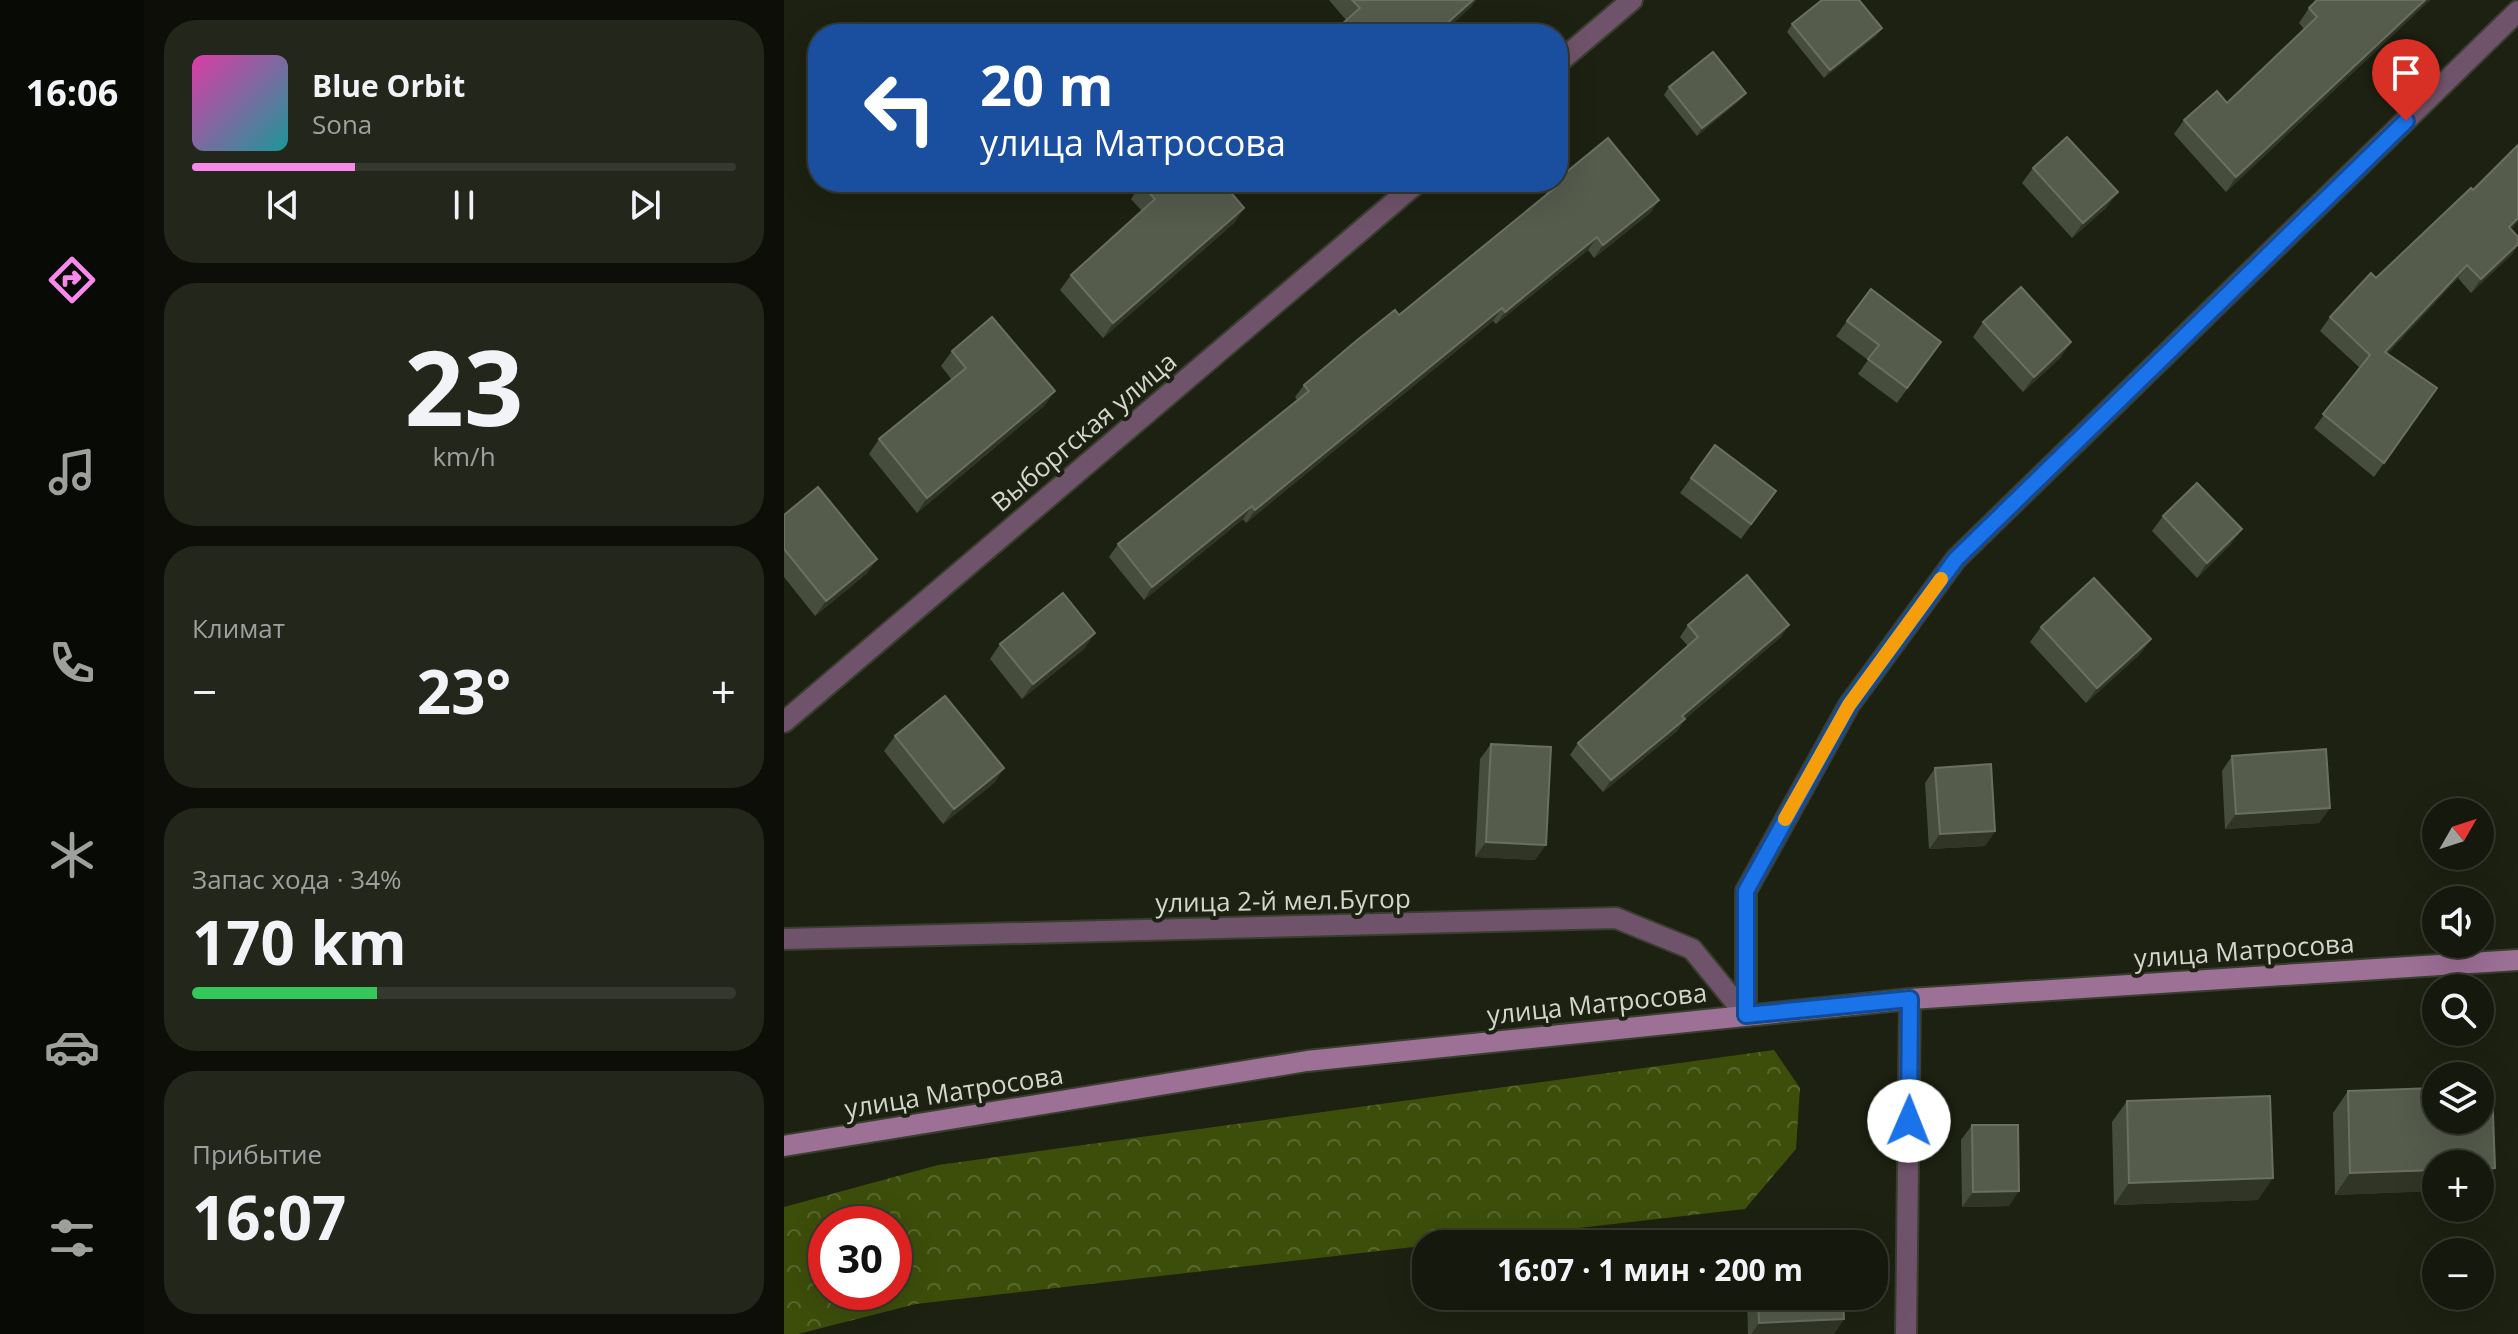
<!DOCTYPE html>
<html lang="ru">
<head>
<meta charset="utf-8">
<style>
	body { margin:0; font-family:"Open Sans",sans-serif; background:#22261b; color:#f1f3f6; height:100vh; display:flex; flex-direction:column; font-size:30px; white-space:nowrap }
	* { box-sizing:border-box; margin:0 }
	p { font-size:26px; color:#9da09d }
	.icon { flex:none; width:44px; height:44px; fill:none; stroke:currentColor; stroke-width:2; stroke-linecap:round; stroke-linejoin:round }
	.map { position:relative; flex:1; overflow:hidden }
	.sheet { display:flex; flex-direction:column; gap:20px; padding:20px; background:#0c0e07; width:640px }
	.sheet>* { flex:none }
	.hud { position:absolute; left:24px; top:24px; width:760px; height:168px; border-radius:32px; box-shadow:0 8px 32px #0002,0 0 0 2px #34382e; background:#1a4fa0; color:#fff; overflow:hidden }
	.needle { width:52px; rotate:51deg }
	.fabs { position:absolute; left:1638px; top:798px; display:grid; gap:16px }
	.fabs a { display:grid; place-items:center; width:72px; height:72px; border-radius:50%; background:#15190d; box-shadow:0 8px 32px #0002,0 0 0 2px #34382e; font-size:40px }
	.speed { position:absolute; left:24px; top:1206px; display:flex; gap:16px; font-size:40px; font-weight:700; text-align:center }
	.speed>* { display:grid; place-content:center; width:104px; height:104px; border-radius:50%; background:#15190d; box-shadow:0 8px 32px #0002,0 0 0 2px #34382e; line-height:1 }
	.speed .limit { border:12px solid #d22; background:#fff; color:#111 }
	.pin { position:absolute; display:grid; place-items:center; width:68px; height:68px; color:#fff; margin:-82px -34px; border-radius:50% 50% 50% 0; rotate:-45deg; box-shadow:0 0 8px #0007 }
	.pin .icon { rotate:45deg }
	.me { position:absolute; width:88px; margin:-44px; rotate:1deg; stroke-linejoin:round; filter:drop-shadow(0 0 6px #0008) }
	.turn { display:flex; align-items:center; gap:28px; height:168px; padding:0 40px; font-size:36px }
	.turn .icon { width:104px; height:104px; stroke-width:2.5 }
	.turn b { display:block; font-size:56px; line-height:68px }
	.big { font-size:60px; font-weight:700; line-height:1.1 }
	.sheet .widget { flex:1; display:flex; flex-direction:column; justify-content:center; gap:12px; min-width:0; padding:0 28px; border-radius:32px; background:#22261b }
	.sheet .dial { align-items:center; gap:0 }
	.dial b { font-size:104px; line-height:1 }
	.song { display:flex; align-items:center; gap:24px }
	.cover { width:96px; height:96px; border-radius:12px; background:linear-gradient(135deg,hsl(320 70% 55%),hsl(180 70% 35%)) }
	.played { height:8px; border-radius:4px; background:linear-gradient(90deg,#f888ea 30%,#34382e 30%) }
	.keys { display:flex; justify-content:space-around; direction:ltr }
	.heat { display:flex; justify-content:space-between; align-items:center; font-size:44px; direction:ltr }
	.charge { height:12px; border-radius:6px; background:linear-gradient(90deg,#34c759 34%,#34382e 0) }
	.trip { position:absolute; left:628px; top:1230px; width:476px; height:80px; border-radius:32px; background:#15190d; box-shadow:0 8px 32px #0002,0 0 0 2px #34382e; font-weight:700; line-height:80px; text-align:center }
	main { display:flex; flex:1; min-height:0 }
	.menu { display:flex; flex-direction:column; width:144px; justify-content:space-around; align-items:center; background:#080a05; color:#9da09d }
	.menu .icon { width:56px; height:56px }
	.menu .active { color:#f888ea }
	.menu b { font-size:36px; color:#f1f3f6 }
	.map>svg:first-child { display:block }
</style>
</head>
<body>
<main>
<nav class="menu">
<b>16:06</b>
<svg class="icon active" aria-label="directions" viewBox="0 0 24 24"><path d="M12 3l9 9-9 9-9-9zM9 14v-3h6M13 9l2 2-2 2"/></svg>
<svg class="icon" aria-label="music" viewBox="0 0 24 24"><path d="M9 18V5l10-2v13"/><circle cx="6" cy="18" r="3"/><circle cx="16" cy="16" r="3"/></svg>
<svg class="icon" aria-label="phone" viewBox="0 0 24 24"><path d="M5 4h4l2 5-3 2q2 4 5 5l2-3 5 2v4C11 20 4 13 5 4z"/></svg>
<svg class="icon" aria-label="climate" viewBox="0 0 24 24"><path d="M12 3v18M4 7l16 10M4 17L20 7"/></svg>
<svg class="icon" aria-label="car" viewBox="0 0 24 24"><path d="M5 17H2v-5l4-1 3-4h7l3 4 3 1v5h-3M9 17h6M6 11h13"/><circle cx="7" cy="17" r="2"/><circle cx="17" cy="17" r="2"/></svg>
<svg class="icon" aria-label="filters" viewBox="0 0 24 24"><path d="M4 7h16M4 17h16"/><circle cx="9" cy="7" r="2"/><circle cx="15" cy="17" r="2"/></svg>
</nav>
<section class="sheet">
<div class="widget">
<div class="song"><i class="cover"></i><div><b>Blue Orbit</b><p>Sona</p></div></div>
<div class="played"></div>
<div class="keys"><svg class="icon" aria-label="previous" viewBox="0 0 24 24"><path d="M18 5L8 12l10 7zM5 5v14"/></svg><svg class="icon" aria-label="pause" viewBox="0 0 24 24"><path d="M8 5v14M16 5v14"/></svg><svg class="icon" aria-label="next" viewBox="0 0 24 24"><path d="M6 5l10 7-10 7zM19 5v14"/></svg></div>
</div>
<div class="widget dial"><b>23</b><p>km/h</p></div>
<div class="widget"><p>Климат</p>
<div class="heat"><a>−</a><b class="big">23°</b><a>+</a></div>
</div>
<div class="widget"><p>Запас хода · 34%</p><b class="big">170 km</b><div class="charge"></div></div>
<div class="widget"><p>Прибытие</p><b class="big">16:07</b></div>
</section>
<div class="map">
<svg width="1734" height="1334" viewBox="0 0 1734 1334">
	<defs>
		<pattern id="forest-crowns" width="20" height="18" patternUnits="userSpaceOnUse" patternTransform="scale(2)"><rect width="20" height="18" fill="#3d4e0b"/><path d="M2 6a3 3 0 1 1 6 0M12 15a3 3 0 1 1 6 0" fill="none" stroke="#58672d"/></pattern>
	</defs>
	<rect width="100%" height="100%" fill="#1c2111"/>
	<path fill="url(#forest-crowns)" fill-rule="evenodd" d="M990,1050L1016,1088L1012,1149L961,1209L132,1304L14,1334H0V1207L154,1165ZM42,1224H110V1292H42Z"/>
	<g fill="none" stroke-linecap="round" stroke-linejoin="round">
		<g stroke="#393e2f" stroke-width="24">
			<g id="minor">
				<path d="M774,63L848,0"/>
				<path d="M0,722L634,182"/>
				<path d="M0,939L832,918L908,949L962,1015"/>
				<path d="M962,1015V891L1065,705L1172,559L1734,11"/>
				<path d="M1122,1334L1126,999"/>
			</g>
		</g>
		<g stroke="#393e2f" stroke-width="24">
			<path id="secondary" d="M0,1146L523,1061L1126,999L1734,960"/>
		</g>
		<use href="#minor" stroke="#6f536a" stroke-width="20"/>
		<use href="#secondary" stroke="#9d7096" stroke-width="20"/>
	</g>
	<g fill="#474d3d">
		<path d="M545,0H692L686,8L562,20Z"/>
		<path d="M1533,0H1646L1442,192L1390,134L1400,120L1443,103L1520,29L1515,23L1525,8Z"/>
		<path d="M1008,24L1098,28L1092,36L1040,78L1003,32Z"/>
		<path d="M885,87L962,93L956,100L913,136L880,95Z"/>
		<path d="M1249,168L1323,207L1288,238L1238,183Z"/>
		<path d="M769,183L875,200L866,213L810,258L804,250L712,324L709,321L462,523L459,519L360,600L325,557L334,544L513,400L511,397L520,385L615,315L761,197L760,196Z"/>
		<path d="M357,184L460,208L450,223L319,338L276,290L287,275L358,211L347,199Z"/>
		<path d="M1689,190L1726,229L1734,245L1728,254L1687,293L1674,278L1603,354L1653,388L1590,477L1530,428L1576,368L1536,331L1546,317L1592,278Z"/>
		<path d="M1063,321L1157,342L1113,403L1074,374L1084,360L1052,336Z"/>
		<path d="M1199,322L1277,357L1239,392L1189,337Z"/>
		<path d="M168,351L271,391L260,406L133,513L85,454L95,439L168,380L157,366Z"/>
		<path d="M907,478L992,491L957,539L896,493Z"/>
		<path d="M0,515L93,559L82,574L31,616L0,577Z"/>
		<path d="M1379,516L1447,544L1413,578L1368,531Z"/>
		<path d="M904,625L997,637L901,719L893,731L819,792L786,755L794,743L904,646L896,637Z"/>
		<path d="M1257,627L1367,639L1356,654L1302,703L1246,642Z"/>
		<path d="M216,644L301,648L238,699L206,659Z"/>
		<path d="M111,736L220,768L210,783L159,824L100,751Z"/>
		<path d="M707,744L751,860L691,857L696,759Z"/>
		<path d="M1448,756L1546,808L1535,823L1441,829L1438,771Z"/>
		<path d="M1151,768L1211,831L1201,846L1145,849L1141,783Z"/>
		<path d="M1564,1091L1696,1189L1551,1195L1549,1113Z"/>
		<path d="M1343,1101L1474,1200L1330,1205L1328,1122Z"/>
		<path d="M1188,1125L1225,1206L1178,1207L1177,1140Z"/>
		<path d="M963,1296H1059L1060,1319L1050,1334H964Z"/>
	</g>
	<g fill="#303525">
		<path d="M689,0H692L686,8L658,34H651Z"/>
		<path d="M1641,0H1646L1442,192L1452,177Z"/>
		<path d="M1098,28L1092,36L1040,78L1046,70Z"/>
		<path d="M962,93L956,100L913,136L918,128Z"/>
		<path d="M1334,192L1323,207L1288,238L1299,223Z"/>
		<path d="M875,200L866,213L810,258L819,245Z"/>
		<path d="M460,208L450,223L319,338L329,323Z"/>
		<path d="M1734,218V222L1715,241L1725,227Z"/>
		<path d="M813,237L804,250L712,324L721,312Z"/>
		<path d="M1734,244L1728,254L1687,293L1697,279Z"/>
		<path d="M1683,265L1674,278L1592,366L1601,352Z"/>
		<path d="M718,308L709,321L462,523L471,510Z"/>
		<path d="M1287,342L1277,357L1239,392L1250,377Z"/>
		<path d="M271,391L260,406L133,513L143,498Z"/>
		<path d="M468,506L459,519L360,600L368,587Z"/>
		<path d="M1458,529L1447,544L1413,578L1423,563Z"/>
		<path d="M93,559L82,574L31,616L42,601Z"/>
		<path d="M1005,625L997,637L890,728L898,716Z"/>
		<path d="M311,633L301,648L238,699L249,684Z"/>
		<path d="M1367,639L1356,654L1302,703L1313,688Z"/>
		<path d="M901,719L893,731L819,792L827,780Z"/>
		<path d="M220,768L210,783L159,824L170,809Z"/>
		<path d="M1546,808L1535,823L1441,829L1452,814Z"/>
		<path d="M1211,831L1201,846L1145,849L1156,834Z"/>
		<path d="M702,842L762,845L751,860L691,857Z"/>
		<path d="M1711,1168L1696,1189V1169Z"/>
		<path d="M1652,1170V1191L1551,1195L1566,1173Z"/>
		<path d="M1489,1178L1474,1200L1330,1205L1345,1183Z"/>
		<path d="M1235,1191L1225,1206L1178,1207L1189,1192Z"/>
		<path d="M1060,1319L1050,1334H967L975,1323Z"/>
	</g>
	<g fill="#565c4c" stroke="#6a6f60" stroke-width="2">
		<path d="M568,0H689L651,34H547L576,8Z"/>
		<path d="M1038,0H1075L1098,28L1046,70L1008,24Z"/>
		<path d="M1533,0H1641L1452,177L1400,120L1433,91L1443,103L1533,17L1525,8Z"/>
		<path d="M929,52L962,93L918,128L885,87Z"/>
		<path d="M1283,137L1334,192L1299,223L1249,168Z"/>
		<path d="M824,138L875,200L819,245L813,237L721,312L718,308L471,510L468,506L368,587L334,544L525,391L520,385L572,341L611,310L615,315L772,187L769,183L774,182V179Z"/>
		<path d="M1734,145V218L1725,227L1734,237V244L1697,279L1683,265L1601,352L1653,388L1600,463L1539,414L1586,355L1546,317L1587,273L1592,278L1687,188L1689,190Z"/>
		<path d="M359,182H438L460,208L329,323L287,275L371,199L357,184Z"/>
		<path d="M1237,287L1287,342L1250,377L1199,322Z"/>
		<path d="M1087,289L1157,342L1123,388L1084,359L1095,345L1063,321Z"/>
		<path d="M208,317L271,391L143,498L95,439L182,368L168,351Z"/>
		<path d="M931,445L992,491L967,524L907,478Z"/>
		<path d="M1413,483L1458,529L1423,563L1379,516Z"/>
		<path d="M34,487L93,559L42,601L0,549V515Z"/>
		<path d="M963,575L1005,625L898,716L901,719L827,780L794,743L914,637L904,625Z"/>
		<path d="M1310,578L1367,639L1313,688L1257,627Z"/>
		<path d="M279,593L311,633L249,684L216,644Z"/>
		<path d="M161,696L220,768L170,809L111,736Z"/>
		<path d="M707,744L767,747L762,845L702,842Z"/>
		<path d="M1542,749L1546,808L1452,814L1448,756Z"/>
		<path d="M1207,764L1211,831L1156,834L1151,768Z"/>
		<path d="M1708,1086L1711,1168L1696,1169V1164H1652V1170L1566,1173L1564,1091L1652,1088V1120H1696V1087Z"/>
		<path d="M1486,1096L1489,1178L1345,1183L1343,1101Z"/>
		<path d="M1188,1125H1234L1235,1191L1189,1192Z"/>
		<path d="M974,1296H1059L1060,1319L975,1323Z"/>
	</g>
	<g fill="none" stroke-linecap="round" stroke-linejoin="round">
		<g stroke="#114b97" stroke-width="20">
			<path id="route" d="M1125,1121L1126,999L962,1015V891L1065,705L1172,559L1622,121"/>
		</g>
		<use href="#route" stroke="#1a73e8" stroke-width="14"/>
		<path stroke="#f59e0b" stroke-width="14" d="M1001,819L1065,705L1157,579"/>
	</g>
	<g text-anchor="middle" stroke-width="8" stroke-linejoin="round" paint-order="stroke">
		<g font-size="26" fill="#d2d6cc" stroke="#1c2111">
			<text transform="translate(300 432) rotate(-40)" y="9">Выборгская улица</text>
			<text transform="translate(499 901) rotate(-1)" y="9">улица 2-й мел.Бугор</text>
			<text transform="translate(1460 951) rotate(-4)" y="9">улица Матросова</text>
			<text transform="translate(813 1004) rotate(-6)" y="9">улица Матросова</text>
			<text transform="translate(170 1092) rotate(-9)" y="9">улица Матросова</text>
		</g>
	</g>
</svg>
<div class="fabs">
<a><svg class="needle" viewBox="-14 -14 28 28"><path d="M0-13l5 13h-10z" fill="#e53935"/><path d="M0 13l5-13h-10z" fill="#9da09d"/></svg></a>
<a><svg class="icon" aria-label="sound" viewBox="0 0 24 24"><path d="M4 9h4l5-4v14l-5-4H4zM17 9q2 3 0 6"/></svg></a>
<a><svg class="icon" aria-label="search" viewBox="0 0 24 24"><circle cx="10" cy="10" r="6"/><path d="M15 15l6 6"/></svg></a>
<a><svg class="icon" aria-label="layers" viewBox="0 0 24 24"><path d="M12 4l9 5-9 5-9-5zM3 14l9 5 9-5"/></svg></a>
<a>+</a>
<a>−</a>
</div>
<div class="speed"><div class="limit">30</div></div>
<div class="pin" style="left:1622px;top:121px;background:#d93025"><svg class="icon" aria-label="arrive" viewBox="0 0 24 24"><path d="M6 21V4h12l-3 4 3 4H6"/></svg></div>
<svg class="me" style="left:1125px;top:1121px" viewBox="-20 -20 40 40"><circle r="19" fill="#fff"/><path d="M0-13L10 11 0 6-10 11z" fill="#1a73e8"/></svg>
<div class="trip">16:07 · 1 мин · 200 m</div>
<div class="hud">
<div class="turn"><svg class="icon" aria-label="left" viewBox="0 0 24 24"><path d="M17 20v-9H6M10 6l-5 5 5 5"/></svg><div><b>20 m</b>улица Матросова</div></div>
</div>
</div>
</main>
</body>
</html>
